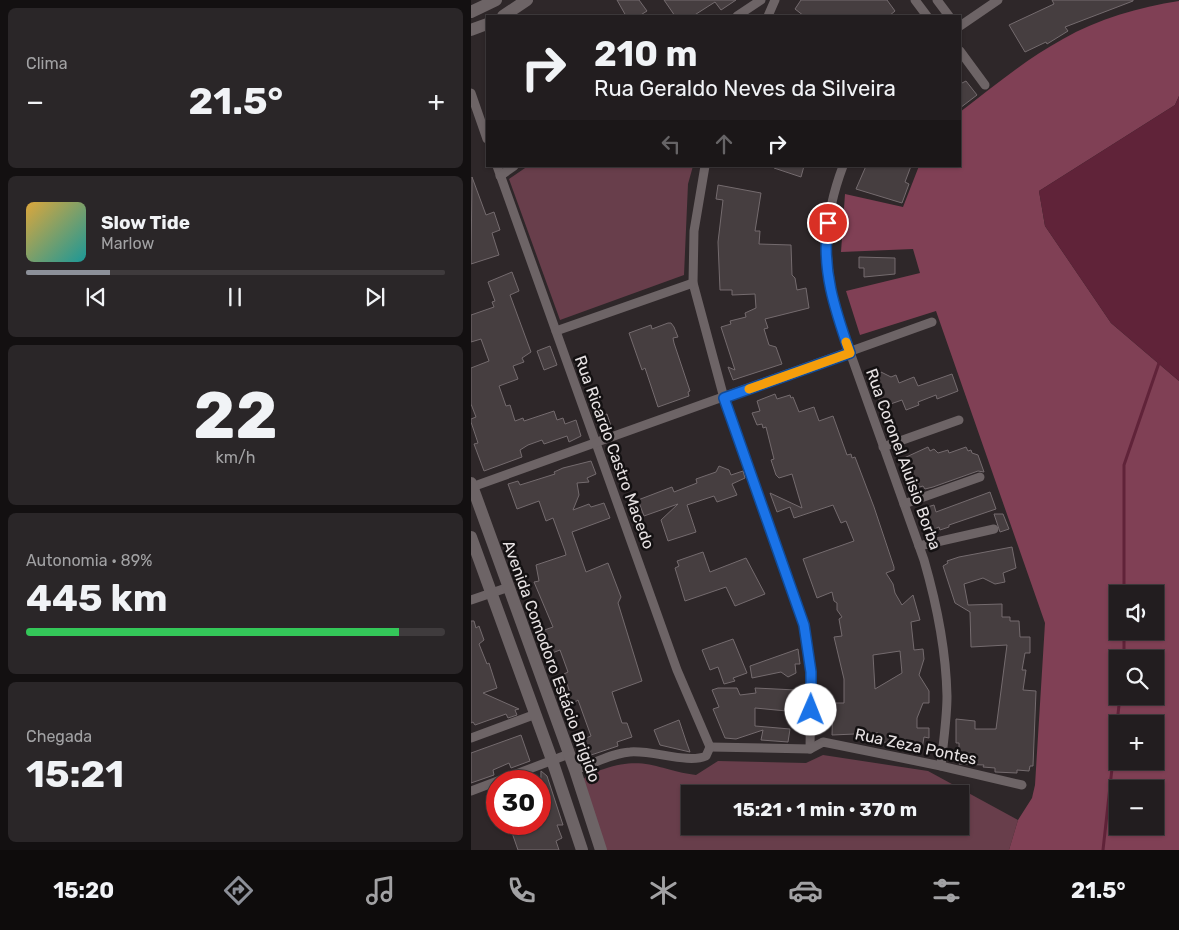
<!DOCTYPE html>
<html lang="pt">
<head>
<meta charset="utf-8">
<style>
	body { margin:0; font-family:Rubik,sans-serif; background:#2a2628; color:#f1f3f6; height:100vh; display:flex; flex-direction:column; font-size:19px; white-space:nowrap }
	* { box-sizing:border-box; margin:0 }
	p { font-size:16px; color:#a2a2a4 }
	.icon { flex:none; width:28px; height:28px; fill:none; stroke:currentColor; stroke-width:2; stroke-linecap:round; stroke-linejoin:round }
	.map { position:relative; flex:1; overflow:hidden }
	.drawer { display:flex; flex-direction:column; gap:8px; padding:8px; background:#131011; width:471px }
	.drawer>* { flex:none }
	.top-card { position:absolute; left:15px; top:15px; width:475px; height:152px; border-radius:0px; box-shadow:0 1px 4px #0004,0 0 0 1px #3f3b3d; background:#221d1f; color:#f1f3f6; overflow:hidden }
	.controls { position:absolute; left:638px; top:585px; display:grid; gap:10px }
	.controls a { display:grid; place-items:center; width:55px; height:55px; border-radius:0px; background:#221d1f; box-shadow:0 1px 4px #0004,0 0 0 1px #3f3b3d; font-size:25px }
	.speed { position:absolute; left:15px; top:770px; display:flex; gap:10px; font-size:25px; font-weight:700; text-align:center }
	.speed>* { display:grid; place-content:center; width:65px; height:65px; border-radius:50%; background:#221d1f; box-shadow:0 1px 4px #0004,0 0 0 1px #3f3b3d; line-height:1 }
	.speed .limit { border:8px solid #d22; background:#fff; color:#111 }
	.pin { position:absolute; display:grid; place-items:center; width:42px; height:42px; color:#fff; margin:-21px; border:2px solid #fff; border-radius:50%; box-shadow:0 1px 5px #0007 }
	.me { position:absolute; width:55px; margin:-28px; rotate:1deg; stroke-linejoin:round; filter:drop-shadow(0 0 4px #0008) }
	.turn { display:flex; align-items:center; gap:18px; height:105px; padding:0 25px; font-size:22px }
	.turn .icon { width:65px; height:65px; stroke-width:2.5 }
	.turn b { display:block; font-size:35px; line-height:42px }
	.lanes { display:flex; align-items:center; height:48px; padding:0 25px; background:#0003; justify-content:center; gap:25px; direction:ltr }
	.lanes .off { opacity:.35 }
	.big { font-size:38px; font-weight:700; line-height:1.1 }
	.drawer .card { flex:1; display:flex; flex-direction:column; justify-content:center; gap:8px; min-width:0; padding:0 18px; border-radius:8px; background:#2a2628 }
	.drawer .dial { align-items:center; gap:0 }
	.dial b { font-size:65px; line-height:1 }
	.song { display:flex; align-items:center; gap:15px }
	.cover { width:60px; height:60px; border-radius:8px; background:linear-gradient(135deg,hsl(40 70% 55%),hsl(180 70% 35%)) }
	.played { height:5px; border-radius:2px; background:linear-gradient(90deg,#8c9099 20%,#3f3b3d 20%) }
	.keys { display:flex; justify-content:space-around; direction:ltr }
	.heat { display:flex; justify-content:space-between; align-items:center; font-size:28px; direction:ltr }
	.charge { height:8px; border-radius:4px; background:linear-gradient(90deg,#34c759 89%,#3f3b3d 0) }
	.trip { position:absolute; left:210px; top:785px; width:288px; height:50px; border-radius:0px; background:#221d1f; box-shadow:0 1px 4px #0004,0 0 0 1px #3f3b3d; font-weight:700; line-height:50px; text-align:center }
	.tab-bar { display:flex; height:80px; justify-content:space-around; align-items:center; background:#0e0c0c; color:#a2a2a4 }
	.tab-bar .icon { width:35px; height:35px }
	.tab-bar .selected { color:#8c9099 }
	.tab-bar b { font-size:22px; color:#f1f3f6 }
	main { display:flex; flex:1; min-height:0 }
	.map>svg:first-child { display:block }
</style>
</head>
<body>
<main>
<section class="drawer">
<div class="card"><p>Clima</p>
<div class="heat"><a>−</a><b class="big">21.5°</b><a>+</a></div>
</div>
<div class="card">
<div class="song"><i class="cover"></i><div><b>Slow Tide</b><p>Marlow</p></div></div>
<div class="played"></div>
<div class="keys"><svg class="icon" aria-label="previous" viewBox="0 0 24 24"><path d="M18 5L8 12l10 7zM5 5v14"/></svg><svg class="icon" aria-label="pause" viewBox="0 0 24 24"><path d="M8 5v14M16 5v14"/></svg><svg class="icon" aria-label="next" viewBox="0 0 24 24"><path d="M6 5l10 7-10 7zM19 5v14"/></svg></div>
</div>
<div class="card dial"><b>22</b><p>km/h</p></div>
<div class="card"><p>Autonomia · 89%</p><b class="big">445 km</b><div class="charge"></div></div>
<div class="card"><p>Chegada</p><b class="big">15:21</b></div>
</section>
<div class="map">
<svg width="708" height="850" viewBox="0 0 708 850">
	<rect width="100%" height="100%" fill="#2e2729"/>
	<g fill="#683e4b" fill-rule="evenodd">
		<path d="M57,166H222L217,184L213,275L89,320L38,179Z"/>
		<path d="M352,755L457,771L547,820L538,850H132L110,782C116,774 124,772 133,769C174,755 187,770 225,775L247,761L335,763ZM219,794H489V826H219Z"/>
	</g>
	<path fill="#804055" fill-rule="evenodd" d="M708,1V96L704,105L568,191L574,226L640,323L708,381V850H538L547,820L561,798L564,785L574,623L465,311L389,335L375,291L449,273L442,249L370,252L374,194L432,207L448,166H489V112C522,87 555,59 592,39C627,19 668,7 708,1ZM646,594H684V631H646ZM646,659H684V696H646ZM646,724H684V761H646ZM646,789H684V826H646Z"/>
	<path fill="#602339" d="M708,96V381L640,323L574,226L568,191L704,105Z"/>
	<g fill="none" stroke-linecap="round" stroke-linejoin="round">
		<g stroke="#602339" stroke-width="3">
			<path d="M653,594V465L689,360"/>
			<path d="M653,631V659"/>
			<path d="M632,850L649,696"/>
		</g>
	</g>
	<g fill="#463e40" stroke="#746b6e" fill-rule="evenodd">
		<path d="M146,0H168L176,11L168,16H155Z"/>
		<path d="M193,0H265L250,10L244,2L222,16H204Z"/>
		<path d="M330,0H416L424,11L418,16H333L324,9Z"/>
		<path d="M581,0H662V1L594,27L597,31L576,44L575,42L554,52L538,25L583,4Z"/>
		<path d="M495,81L506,95L489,108V84Z"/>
		<path d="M303,166H333L330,177L303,168Z"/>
		<path d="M395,166H440L434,182L438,184L431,203L385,189Z"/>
		<path d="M1,177L15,215L23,212L29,230L21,233L28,255L0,264Z"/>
		<path d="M247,185L290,193L284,231H289L288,244L320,245L321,275L324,278L326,290L335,288L338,308L294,319L297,328L293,329L298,345L305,347L311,364L262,380L257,367L264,370L250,327L260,324L259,321L275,317L274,313L285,308L284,294L261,295V290H249L247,242L252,200L245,199Z"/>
		<path d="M388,257L424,258V274L393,277V268H388Z"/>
		<path d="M41,272L48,291L39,295L60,352L51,358L53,362L42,366L47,379L28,386L35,406L39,405L44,421L52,418L53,421L83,411L86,420L92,418L94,424L105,420L110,436L98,442L96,436L73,444L71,440L57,445L49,450L51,457L13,471L3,444L7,443L0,422V419L5,417L0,404V368L18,361L10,339L0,342V315L23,307L21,302L24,301L17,282Z"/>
		<path d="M197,323H200L203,327L207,337L202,338L203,343L219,391L217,392L218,396L187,407L174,368L171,370L158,333L180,325L181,329Z"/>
		<path d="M79,346L86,365L73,370L66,351Z"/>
		<path d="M410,372L420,377L425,375L428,383L443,377L447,386L481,374L487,391L466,399L465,395L447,402L448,405L435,410L431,400L411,407L405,391L410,389L407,381Z"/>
		<path d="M304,394L306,399L319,395L320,398L322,397L328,412L343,407L348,421L362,416L376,455L380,454L381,458L384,457L403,507L423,567V570L415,573L422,584L424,593L431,605L442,595L449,620L440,622L443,650L452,649L453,659L448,675L458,691V703H452L446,718V728H458V738L453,737L451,749L441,747V743L407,742V733L361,735L362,703H373V679L363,637L371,636L368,619L371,617L366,610V603L363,601L361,592L346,598L332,559L383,541L375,521L370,523L362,505L323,518L319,507L306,512L299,493L331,508L321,474L308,478L305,475L300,460L303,459L295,427L292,428L291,424L286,425L281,413L289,411L286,401ZM429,651L431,673L404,689L402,655Z"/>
		<path d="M136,414L141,429L133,431L128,417Z"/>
		<path d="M457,447L459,451L463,449L467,453L477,450L478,453L495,447L497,451L500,450L501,453L507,455L513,472L507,471L462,487L454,489L452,486L445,488L433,458Z"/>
		<path d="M120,461L125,474L116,478L118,482L106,483L108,495L102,510L118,504L120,507L133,503L139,518L101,532L115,572L137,563L150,597L147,603L171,681L141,692L151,723H156L161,737L146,742L147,746L117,756L110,740L120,736L107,700L98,706L94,695L99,693L93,674L97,672L89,650L73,656L65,633L82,627L63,582L68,581L65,565L95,555L94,551L82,518L75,521L68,501L46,509L37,484L47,481L49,485L84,474L83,472L92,468Z"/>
		<path d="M248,466L258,470L260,475L272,471L274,478L261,484L266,495L246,502L243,496L216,505L225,532L197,541L190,520L207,504L173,516L167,500L201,487L203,492L221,485L226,483L225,479L245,472Z"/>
		<path d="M519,492L525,509L478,525V527L469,530L468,527L461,530L453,508L463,505L465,512Z"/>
		<path d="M523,514H532L538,529L529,532Z"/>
		<path d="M541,547L545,568L532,573L534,582L524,584L512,578L493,584L497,605L531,604V617H539V621H548L549,637H559V653H554L551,670H555L552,690L565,691L562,766H559L558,771L546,770V773L524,772V768L512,767L513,765L488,764V743H485V719L504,721V729H525L536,645L500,647L499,612L484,603L472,566L477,563L476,561L488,557Z"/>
		<path d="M232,552L239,572L275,558L294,594L264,606L255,587L214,601L204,568L208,566L206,561Z"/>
		<path d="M0,621H3L5,628L8,626L13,640L8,644L16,664L18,663L26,688L12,693L48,709L44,710L46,715L37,718L35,714L4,725L2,722L0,723Z"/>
		<path d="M262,639L276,673L262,678L264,681L253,684L247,667L239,670L231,650Z"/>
		<path d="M327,649L329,664H324L325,673L317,677L310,672L281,678L279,666Z"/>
		<path d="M247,688H266L269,695L285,693L284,688L325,690L326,712L284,708V726L319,729L317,742L290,740L292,730L265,739L254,738L242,709L248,707L241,690Z"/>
		<path d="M208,720L215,741L219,752L189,745L183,730Z"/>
		<path d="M50,735L59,761L40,768L38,763L22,770L23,775L0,783V753Z"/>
		<path d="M70,771L76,776L92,825H86L91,838L85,841L88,850H47L38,824H69Z"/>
	</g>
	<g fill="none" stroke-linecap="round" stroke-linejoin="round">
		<g stroke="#6d6466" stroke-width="9">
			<path d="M444,0L456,16"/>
			<path d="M466,0L478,16"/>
			<path d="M266,16L290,0"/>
			<path d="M297,16L304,0"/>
			<path d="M489,26L527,0"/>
			<path d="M489,51L514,85"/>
			<path d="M0,93L16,139"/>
			<path d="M26,166L206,670L239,747"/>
			<path d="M234,166L223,231L222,283L253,398L333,625L340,672L339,749"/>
			<path d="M372,166C351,222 353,257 365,313L453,560C466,605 475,649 476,696C476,719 472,743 470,766"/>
			<path d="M29,176L43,166"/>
			<path d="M85,331L222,283"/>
			<path d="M412,447L488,420"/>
			<path d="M1,487L461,322"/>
			<path d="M433,504L509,477"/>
			<path d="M448,546L523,529"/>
			<path d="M0,600L38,587"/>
			<path d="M0,738L65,714"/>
			<path d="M239,747L339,749L352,742L470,766L551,785"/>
			<path d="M104,770C122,764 141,753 159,752C182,750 217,764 235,756L239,747"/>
			<path d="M0,791L98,754"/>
		</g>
		<g stroke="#6d6466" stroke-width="12">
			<path d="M0,12L25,0"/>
			<path d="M32,16L56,0"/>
			<path d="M0,30L16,24"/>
			<path d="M0,483L104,770L130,850"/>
			<path d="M0,537L81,760L111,850"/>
		</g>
	</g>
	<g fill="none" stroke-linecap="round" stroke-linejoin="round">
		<g stroke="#114b97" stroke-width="12">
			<path id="route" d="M340,710V672L333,625L253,398L379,353C364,310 350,269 357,223"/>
		</g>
		<use href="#route" stroke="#1a73e8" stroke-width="9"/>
		<path stroke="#f59e0b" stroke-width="9" d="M278,389L379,353L375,342"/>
	</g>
	<g text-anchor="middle" stroke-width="5" stroke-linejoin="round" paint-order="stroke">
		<g font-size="16" fill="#e8e3e4" stroke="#141112">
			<text transform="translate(144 452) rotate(70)" y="6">Rua Ricardo Castro Macedo</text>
			<text transform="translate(433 459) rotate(70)" y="6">Rua Coronel Aluisio Borba</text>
			<text transform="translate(81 661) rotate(70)" y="6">Avenida Comodoro Estácio Brigido</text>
			<text transform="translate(445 746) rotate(12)" y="6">Rua Zeza Pontes</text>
		</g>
	</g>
</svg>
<div class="controls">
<a><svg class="icon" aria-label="sound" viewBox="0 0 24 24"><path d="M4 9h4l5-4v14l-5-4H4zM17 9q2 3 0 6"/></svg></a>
<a><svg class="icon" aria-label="search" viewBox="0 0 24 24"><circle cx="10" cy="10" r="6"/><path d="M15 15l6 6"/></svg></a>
<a>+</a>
<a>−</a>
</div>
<div class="speed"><div class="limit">30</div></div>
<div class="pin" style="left:357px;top:223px;background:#d93025"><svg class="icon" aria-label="arrive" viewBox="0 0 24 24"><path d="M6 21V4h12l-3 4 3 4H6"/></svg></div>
<svg class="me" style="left:340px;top:710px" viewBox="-20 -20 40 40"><circle r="19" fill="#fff"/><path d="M0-13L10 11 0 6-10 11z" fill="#1a73e8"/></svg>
<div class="trip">15:21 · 1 min · 370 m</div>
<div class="top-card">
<div class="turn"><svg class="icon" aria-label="right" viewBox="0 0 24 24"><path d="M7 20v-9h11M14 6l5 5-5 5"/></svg><div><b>210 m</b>Rua Geraldo Neves da Silveira</div></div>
<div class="lanes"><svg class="icon off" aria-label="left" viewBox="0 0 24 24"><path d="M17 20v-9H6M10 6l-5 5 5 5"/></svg><svg class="icon off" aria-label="ahead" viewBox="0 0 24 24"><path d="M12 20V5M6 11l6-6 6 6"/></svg><svg class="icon" aria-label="right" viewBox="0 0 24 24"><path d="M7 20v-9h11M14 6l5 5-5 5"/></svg></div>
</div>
</div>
</main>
<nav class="tab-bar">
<b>15:20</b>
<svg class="icon selected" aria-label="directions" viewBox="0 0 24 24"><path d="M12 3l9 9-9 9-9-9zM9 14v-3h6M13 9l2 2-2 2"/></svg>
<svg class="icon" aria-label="music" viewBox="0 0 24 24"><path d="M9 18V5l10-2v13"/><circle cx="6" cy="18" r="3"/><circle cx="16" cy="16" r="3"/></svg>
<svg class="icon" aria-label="phone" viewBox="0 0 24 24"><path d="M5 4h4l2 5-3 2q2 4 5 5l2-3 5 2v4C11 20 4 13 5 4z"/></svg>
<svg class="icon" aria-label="climate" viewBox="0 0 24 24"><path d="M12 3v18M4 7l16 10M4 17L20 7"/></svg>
<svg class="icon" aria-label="car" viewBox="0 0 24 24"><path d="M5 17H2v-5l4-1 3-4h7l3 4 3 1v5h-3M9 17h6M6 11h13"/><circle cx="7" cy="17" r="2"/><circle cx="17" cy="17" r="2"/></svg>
<svg class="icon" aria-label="filters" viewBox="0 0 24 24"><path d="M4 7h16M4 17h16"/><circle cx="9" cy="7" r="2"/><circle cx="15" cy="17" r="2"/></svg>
<b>21.5°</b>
</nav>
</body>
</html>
